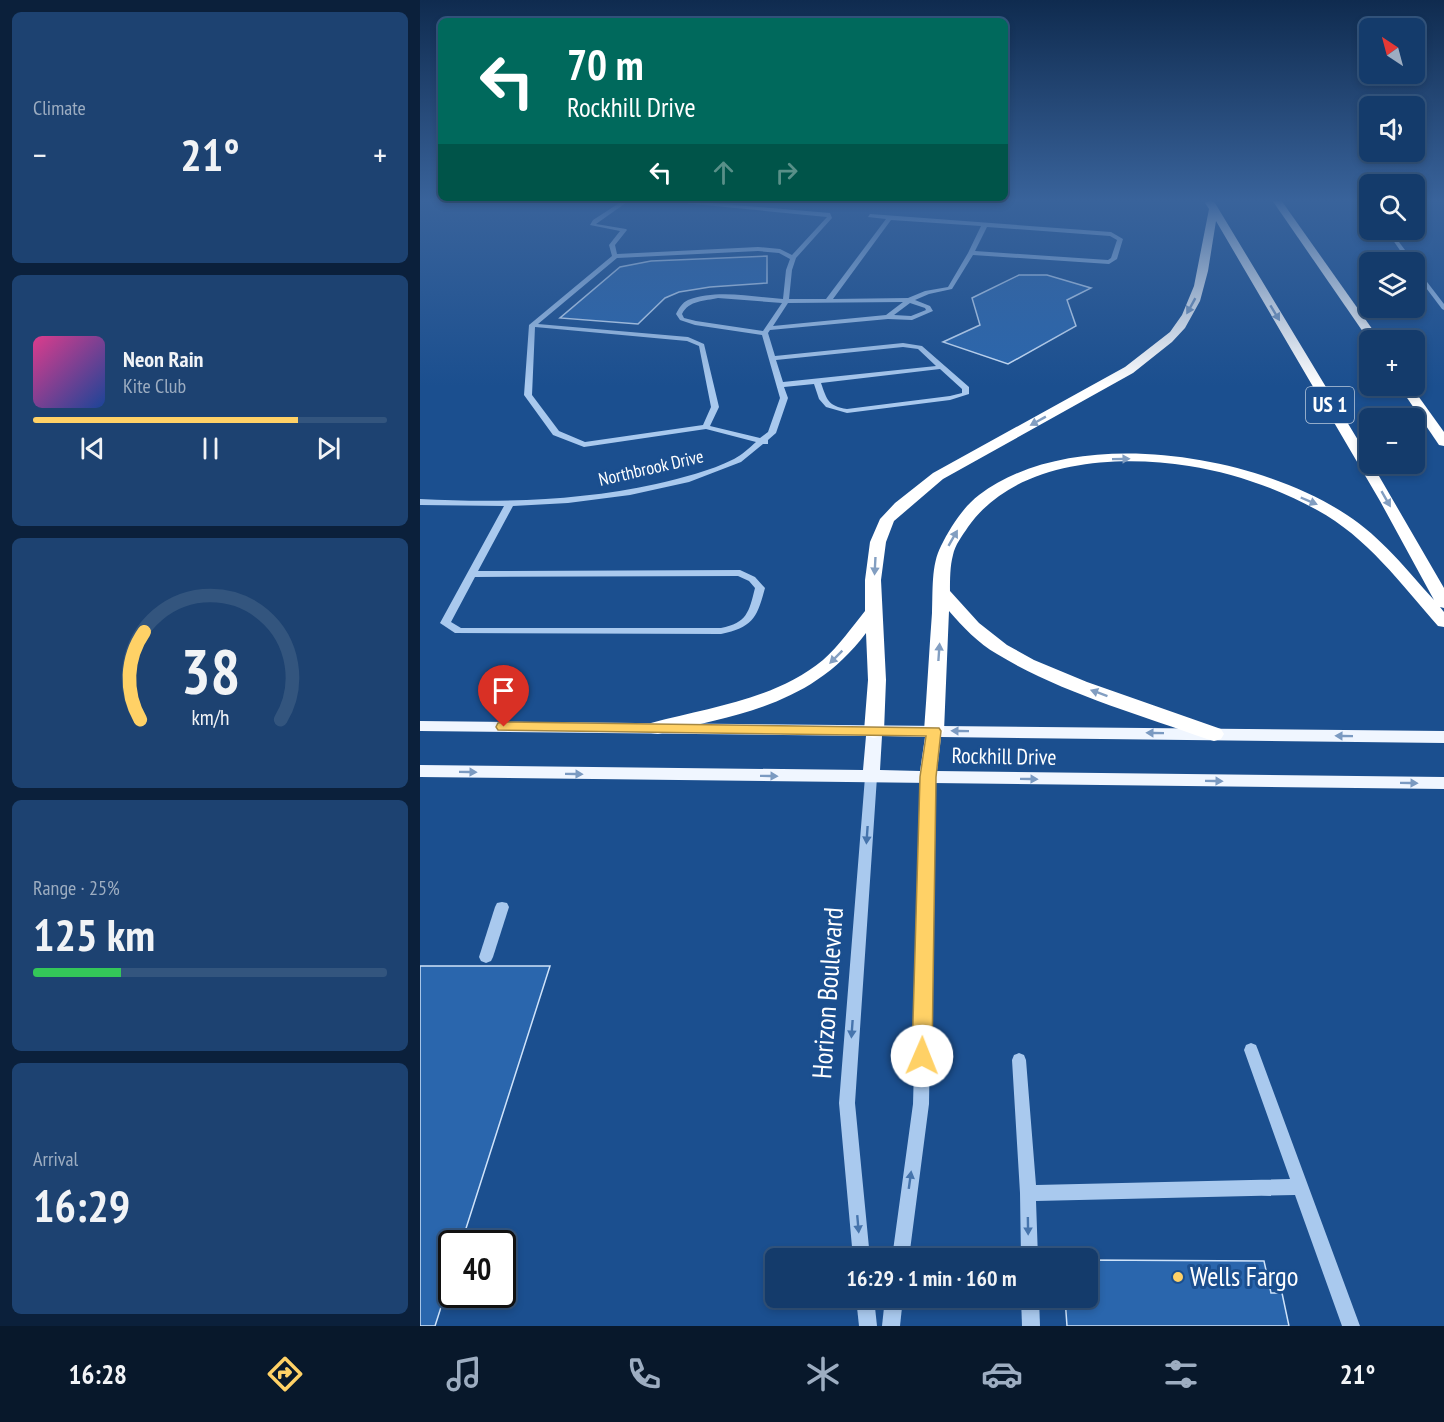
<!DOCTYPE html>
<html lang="en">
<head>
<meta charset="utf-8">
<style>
	body { margin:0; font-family:"PT Sans Narrow",sans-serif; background:#1d4271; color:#f1f3f6; height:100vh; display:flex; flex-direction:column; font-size:22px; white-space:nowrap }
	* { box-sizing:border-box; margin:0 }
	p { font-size:20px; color:#9dadc1 }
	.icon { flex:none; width:33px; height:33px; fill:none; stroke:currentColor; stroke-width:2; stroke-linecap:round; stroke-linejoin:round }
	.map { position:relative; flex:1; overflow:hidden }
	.panel { display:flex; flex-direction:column; gap:12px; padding:12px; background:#0b203b; width:420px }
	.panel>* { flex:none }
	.top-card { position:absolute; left:18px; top:18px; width:570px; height:183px; border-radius:9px; box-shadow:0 3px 9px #0003,0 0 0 2px #33557e; background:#00695c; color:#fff; overflow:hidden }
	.needle { width:39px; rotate:324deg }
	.buttons { position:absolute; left:939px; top:18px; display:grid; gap:12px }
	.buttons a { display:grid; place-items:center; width:66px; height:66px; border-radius:9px; background:#143b6b; box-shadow:0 3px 9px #0003,0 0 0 2px #33557e; font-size:30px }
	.speed { position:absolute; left:18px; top:1230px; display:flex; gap:12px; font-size:30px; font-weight:700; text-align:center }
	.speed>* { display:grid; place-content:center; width:78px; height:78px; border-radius:50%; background:#143b6b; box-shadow:0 3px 9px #0003,0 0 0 2px #33557e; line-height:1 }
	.speed .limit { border:3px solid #111; border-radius:9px; background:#fff; color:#111 }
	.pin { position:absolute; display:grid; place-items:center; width:51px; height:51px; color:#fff; margin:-62px -26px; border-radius:50% 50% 50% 0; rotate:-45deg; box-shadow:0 0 6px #0007 }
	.pin .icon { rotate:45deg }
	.me { position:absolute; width:66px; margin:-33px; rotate:1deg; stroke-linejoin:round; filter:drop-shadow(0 0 4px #0008) }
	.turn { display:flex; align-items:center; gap:21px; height:126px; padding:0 30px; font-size:27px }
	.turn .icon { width:78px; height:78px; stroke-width:2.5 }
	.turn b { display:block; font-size:42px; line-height:51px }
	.lanes { display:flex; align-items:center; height:57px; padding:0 30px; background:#0003; justify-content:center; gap:30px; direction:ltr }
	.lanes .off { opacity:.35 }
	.big { font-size:45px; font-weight:600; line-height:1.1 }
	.panel .tile { flex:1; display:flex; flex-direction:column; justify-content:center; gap:9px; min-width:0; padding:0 21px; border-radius:9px; background:#1d4271 }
	.panel .dial { align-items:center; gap:0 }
	.dial svg { height:156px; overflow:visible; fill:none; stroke:#33557e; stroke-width:7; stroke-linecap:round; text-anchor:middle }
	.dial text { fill:#f1f3f6; stroke:none }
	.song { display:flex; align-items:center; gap:18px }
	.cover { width:72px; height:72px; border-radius:9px; background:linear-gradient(135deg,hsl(330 70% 55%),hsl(220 70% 35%)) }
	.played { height:6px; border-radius:3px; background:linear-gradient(90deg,#ffd166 75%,#33557e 75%) }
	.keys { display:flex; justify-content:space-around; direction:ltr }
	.heat { display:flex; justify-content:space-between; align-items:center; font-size:33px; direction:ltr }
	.charge { height:9px; border-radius:4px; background:linear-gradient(90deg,#34c759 25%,#33557e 0) }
	.trip { position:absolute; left:345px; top:1248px; width:333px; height:60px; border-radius:9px; background:#143b6b; box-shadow:0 3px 9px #0003,0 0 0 2px #33557e; font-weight:600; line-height:60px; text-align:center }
	.tabs { display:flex; height:96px; justify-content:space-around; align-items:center; background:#08182b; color:#9dadc1 }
	.tabs .icon { width:42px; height:42px }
	.tabs .selected { color:#ffd166 }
	.tabs b { font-size:27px; color:#f1f3f6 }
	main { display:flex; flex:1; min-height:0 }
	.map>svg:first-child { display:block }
</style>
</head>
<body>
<main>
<section class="panel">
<div class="tile"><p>Climate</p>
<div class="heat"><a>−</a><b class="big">21°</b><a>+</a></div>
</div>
<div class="tile">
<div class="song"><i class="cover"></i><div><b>Neon Rain</b><p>Kite Club</p></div></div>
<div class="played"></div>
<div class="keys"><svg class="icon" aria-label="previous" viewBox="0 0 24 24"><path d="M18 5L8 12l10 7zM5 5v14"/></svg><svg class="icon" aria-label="pause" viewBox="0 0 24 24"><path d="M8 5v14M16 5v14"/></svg><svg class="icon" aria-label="next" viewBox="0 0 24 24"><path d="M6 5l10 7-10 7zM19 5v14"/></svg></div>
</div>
<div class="tile dial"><svg viewBox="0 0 100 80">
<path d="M14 69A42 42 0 1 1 86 69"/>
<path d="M14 69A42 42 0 0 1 16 24" stroke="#ffd166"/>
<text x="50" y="56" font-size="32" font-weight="700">38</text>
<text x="50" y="72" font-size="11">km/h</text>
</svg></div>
<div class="tile"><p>Range · 25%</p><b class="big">125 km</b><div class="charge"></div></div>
<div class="tile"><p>Arrival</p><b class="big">16:29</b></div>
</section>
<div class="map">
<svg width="1024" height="1326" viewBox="0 0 1024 1326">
	<rect width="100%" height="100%" fill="#1b4f8f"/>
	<g fill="#2a66ad" stroke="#cfe3fa" stroke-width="1.5">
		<path d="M347,256V283L290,287L259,292L245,298L218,324L140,318L200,267L231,261Z"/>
		<path d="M599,275H627L671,288L647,300L656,326L588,364L523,342L560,325L552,298Z"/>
		<path d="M0,966H130L41,1244H32V1273L15,1326H0Z"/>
		<path d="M668,1260L844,1261L851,1293H862L869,1326H647L645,1298H668Z"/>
	</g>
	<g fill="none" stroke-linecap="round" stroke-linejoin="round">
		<g fill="#a9c9ee" fill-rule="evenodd">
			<path d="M204,200H210L176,224L206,229L207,230L195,245L197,254L338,247L360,249L372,255L407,217L233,200H257L410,213L412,218L376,258L372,270L369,299H406L466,219L448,217L450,214L691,232L703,239L697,259L689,264L553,255L532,289L509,294L495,300L510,306L513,311L492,320L468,319L350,330L348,333L355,356L483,343L502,346L549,387V394L530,400L427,413L406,407L399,399L394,384L364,387L368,398L356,433L348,440V444H343L321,462L269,482L210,495L148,503L93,506L58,571L320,570L335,577L345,588C337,618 333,627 301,634L35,633L20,623L84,506L0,505V499C79,503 159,501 236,484C262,478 290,471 314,459C322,455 329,448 336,442L286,429L164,447L133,435L104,395L109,325L192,256L189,245L200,231L170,225L173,220ZM471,220L561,226L548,253L528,287L505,291L488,298L413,299ZM567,227L690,236L697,240L691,258L688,260L555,251ZM338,251L359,253L370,259L366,270L363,299C333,297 297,289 268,300C262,303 259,308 256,314L260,320L275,325L342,335L360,398L348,432L340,438L290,426L299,407L284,344L268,337L118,324L197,258ZM298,298L362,303L343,331L276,321L264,318L262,314C269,300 285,301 298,298ZM483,302L466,315L353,326L368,303ZM490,303L505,308L506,310L491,316L474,315ZM115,327L267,341L279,346L291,407L283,425L165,442L139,431L112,395ZM483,347L498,349L516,366L363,382L356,360ZM520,369L542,389V393L530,396L427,409C408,406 407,400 401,383ZM318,576L329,581L335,588C329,612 327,623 301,628H41L31,622L55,577Z"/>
			<path d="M946,200H950V204H948Z"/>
			<path d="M966,230H970L994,262H988Z"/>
			<path d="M994,265L1024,304V310L1022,309L994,272Z"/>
			<path d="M451,773L455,774L457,777L435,1103L450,1258H433L419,1103L445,777L447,774Z"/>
			<path d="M508,773L512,774L514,777L509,1104L489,1258H472L493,1104L502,777L504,774Z"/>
			<path d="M82,902L87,903L89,907L73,957L71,961L66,963L61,961L59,957L75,907L77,903Z"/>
			<path d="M831,1043L836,1045L838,1050L940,1326H922L875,1195L616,1201L618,1258H601L600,1193L592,1060L594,1055L599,1053L604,1055L606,1060L616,1185L870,1179L824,1050L826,1045Z"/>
			<path d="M436,1298H454L457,1326H439Z"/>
			<path d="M465,1298H483L480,1326H462Z"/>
			<path d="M601,1298H619L620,1326H602Z"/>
		</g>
		<path fill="#f0f6ff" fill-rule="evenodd" d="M0,721L1024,731V743L521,737L517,771L1024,777V789L0,777V765L443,770L446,736L0,731ZM462,736L505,737L500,771L460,770Z"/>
		<g fill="#fff" fill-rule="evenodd">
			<path d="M790,200L795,203L950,460V464H952L1024,588V608L1020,607L1024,612V627L1018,626C981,584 947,537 897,510C857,488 813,473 769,466C695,454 594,461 548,527C542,536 535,545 533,555C530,566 530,579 530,591L559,623L587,645L614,660L667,682L801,729L804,734L801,739L794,741L787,739C718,714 639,692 577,654C558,643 543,627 529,611L524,731L521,736L514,738L507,736L504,731C507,692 509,652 512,613C513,591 511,565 521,546C530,528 543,507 559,495C652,424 834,453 927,515C961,537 987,570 1014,600L960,501L796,221L788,271L780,301L765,328L752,342L713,373L523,479L474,521L466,542L461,580L466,680L464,731L461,736L454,738L447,736L444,731L448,680L446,633C392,705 320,714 238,734L231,733L228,728L231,723C290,707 354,700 403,660C419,646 432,627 445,611V580L450,542L460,519L475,503L513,473L705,367L750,332L762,315L774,286L789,209L785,203Z"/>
			<path d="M852,200H861L960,340L950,342Z"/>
			<path d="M979,386H991L1024,432V446L1019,445Z"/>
		</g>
	</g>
	<defs><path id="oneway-solid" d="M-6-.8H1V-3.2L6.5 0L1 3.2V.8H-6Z" transform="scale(1.5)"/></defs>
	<g fill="#829ec1">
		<use href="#oneway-solid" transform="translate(771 306) rotate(119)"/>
		<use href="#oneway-solid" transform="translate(855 313) rotate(59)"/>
		<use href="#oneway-solid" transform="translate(618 421) rotate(151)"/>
		<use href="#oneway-solid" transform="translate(701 459) rotate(-1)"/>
		<use href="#oneway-solid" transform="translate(966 499) rotate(60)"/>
		<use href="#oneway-solid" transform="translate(889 501) rotate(23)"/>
		<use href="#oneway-solid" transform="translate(533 538) rotate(-60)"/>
		<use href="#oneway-solid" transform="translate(455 566) rotate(93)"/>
		<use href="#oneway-solid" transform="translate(519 652) rotate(-86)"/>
		<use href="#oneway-solid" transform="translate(416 657) rotate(135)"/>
		<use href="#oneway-solid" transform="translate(679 693) rotate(-160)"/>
	</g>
	<g fill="#7b9ac1">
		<use href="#oneway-solid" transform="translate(540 731) rotate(-179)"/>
		<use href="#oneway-solid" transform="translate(735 733) rotate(-179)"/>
		<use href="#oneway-solid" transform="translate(924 736) rotate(-179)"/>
		<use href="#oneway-solid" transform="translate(48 772) rotate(1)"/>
		<use href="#oneway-solid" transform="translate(154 774) rotate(1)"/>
		<use href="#oneway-solid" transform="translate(349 776) rotate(1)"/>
		<use href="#oneway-solid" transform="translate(609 779) rotate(1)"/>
		<use href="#oneway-solid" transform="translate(794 781) rotate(1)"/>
		<use href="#oneway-solid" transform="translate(989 783) rotate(1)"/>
	</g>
	<g fill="#4674ac">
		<use href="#oneway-solid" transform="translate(447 835) rotate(94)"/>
		<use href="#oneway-solid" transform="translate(432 1029) rotate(94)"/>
		<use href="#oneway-solid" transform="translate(490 1180) rotate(-82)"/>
		<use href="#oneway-solid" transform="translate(438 1224) rotate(85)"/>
		<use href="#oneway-solid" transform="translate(608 1226) rotate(89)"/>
	</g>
	<linearGradient id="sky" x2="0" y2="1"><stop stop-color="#0f2b4f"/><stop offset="0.52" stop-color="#39639b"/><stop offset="1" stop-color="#39639b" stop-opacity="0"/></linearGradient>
	<rect width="1024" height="386" fill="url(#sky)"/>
	<path fill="#ffd166" stroke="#a68842" stroke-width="1.5" d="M84,722L519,728L521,731L516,777L512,1056L509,1062L502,1065L495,1062L492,1056L500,777L506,736L78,730L76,727L78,723Z"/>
	<circle fill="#ffd166" stroke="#1b4f8f" stroke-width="2" cx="758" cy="1277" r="6"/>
	<g text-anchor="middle" stroke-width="6" stroke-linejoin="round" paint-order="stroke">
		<g font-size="18" fill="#fff" stroke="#1b4f8f">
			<text transform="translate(231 468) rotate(-13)" y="6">Northbrook Drive</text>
		</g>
		<rect fill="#1b4f8f" stroke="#bbcadd" stroke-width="1.5" x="886" y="387" width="48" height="36" rx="4.5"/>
		<g font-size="21" font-weight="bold" fill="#fff">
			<text x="910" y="412">US 1</text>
		</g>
		<g font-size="22" fill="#fff" stroke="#1b4f8f">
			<text transform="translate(584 756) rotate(1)" y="8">Rockhill Drive</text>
		</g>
		<g font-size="27" fill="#fff" stroke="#1b4f8f">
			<text transform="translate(408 993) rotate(-86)" y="9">Horizon Boulevard</text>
		</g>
		<g font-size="27" fill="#fff" stroke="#1b4f8f" text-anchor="start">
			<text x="770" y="1286">Wells Fargo</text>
		</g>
	</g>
</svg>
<div class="buttons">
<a><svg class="needle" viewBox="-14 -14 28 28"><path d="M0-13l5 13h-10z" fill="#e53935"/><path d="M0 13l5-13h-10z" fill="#9dadc1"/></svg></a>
<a><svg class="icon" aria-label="sound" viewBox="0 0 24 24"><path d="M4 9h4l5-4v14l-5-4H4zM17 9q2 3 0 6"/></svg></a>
<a><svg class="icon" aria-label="search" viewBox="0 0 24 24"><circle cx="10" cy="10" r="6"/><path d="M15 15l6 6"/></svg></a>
<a><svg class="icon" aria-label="layers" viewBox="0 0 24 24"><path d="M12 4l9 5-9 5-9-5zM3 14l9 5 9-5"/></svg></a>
<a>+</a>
<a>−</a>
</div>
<div class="speed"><div class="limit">40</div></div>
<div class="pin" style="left:84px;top:727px;background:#d93025"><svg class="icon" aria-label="arrive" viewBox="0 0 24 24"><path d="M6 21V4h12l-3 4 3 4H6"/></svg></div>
<svg class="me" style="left:502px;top:1056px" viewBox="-20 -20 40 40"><circle r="19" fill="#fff"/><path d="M0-13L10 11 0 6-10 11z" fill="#ffd166"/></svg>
<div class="trip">16:29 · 1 min · 160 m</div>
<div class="top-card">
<div class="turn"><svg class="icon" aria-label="left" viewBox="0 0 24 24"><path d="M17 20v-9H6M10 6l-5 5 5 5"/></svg><div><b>70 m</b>Rockhill Drive</div></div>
<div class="lanes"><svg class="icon" aria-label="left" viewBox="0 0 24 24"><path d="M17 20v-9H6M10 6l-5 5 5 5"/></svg><svg class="icon off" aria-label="ahead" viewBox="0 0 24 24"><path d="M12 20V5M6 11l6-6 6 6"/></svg><svg class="icon off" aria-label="right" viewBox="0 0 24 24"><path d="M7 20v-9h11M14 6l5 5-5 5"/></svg></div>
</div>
</div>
</main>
<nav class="tabs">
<b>16:28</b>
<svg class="icon selected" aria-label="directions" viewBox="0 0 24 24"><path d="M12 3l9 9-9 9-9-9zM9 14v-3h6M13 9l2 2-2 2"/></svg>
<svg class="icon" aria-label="music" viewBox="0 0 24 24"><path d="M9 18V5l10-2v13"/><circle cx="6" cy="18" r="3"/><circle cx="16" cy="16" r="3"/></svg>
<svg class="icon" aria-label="phone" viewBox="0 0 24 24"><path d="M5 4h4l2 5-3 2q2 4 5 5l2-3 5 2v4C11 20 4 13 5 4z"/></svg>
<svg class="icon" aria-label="climate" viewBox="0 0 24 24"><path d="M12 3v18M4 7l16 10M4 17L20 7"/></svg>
<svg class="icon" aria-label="car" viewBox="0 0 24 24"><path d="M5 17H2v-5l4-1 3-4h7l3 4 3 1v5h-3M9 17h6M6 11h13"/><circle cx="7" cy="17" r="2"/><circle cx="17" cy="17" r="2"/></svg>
<svg class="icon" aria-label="filters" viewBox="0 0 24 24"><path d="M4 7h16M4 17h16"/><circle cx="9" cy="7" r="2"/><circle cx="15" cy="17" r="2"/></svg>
<b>21°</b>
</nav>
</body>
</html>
